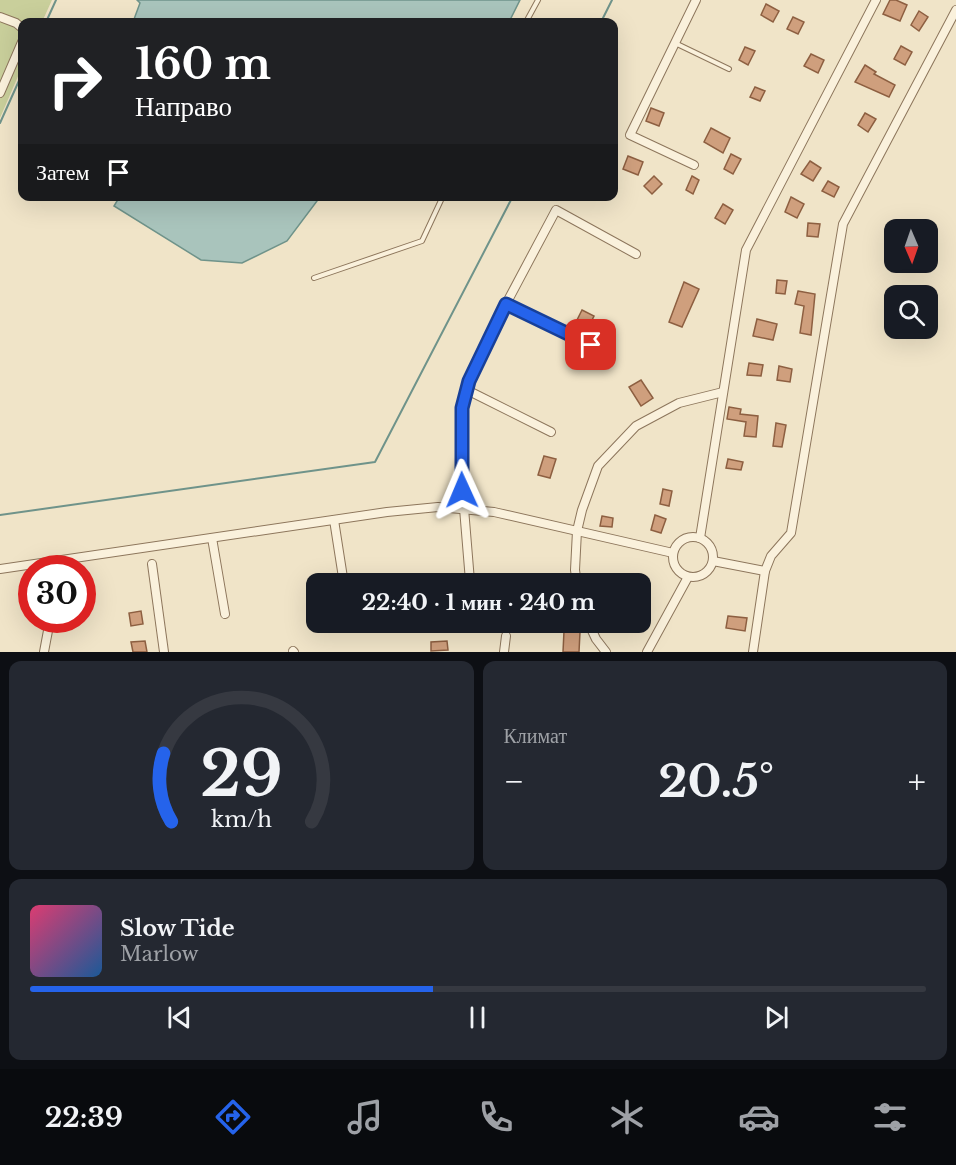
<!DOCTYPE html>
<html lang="ru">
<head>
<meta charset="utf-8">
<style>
	body { margin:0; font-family:"Libre Baskerville",serif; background:#242831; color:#f1f3f6; height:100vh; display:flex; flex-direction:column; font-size:22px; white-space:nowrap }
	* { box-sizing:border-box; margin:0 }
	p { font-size:20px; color:#9ea1a6 }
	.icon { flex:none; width:33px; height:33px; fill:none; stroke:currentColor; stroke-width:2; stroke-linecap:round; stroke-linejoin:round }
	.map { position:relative; height:652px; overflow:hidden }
	.panel { display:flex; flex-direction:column; gap:9px; padding:9px; background:#0d0f14; flex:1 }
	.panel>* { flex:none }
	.hud { position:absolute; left:18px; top:18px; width:600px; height:183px; border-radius:12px; box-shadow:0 6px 24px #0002; background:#202124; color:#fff; overflow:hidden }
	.needle { width:39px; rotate:178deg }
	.tools { position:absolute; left:884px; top:219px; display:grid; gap:12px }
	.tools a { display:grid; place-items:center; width:54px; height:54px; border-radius:12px; background:#171b24; box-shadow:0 6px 24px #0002; font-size:30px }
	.speed { position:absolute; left:18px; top:555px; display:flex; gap:12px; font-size:30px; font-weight:700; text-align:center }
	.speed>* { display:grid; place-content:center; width:78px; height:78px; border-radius:50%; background:#171b24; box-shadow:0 6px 24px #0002; line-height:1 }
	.speed .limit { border:9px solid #d22; background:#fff; color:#111 }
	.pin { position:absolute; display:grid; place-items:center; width:51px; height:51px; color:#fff; margin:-26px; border-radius:12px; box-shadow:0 3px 9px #0006 }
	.me { position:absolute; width:66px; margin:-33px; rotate:359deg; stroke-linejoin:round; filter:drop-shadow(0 0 4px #0008) }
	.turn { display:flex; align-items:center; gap:21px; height:126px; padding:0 18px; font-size:27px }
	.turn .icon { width:78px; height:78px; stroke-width:2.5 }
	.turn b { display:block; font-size:42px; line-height:51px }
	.then { display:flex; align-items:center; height:57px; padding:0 18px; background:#0003; gap:12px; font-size:22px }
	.big { font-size:45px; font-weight:700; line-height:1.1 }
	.panel .card { flex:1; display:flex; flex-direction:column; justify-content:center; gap:9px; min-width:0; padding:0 21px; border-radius:12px; background:#242831 }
	.panel .dial { align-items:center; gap:0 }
	.dial svg { height:156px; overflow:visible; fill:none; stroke:#363941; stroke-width:7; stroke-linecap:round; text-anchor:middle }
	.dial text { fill:#f1f3f6; stroke:none }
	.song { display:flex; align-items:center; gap:18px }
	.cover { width:72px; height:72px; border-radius:9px; background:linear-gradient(135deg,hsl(340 70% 55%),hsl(210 70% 35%)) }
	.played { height:6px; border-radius:3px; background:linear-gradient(90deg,#2563eb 45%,#363941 45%) }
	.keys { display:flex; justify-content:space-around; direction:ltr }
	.heat { display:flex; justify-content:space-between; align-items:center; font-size:33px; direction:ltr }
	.panel .tiles { flex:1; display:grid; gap:9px; grid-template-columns:1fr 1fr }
	.card:last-child { grid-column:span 2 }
	.trip { position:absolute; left:306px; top:573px; width:345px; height:60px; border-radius:12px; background:#171b24; box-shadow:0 6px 24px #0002; font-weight:700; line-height:60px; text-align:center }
	.menu { display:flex; height:96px; justify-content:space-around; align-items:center; background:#090b0e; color:#9ea1a6 }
	.menu .icon { width:42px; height:42px }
	.menu .on { color:#2563eb }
	.menu b { font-size:27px; color:#f1f3f6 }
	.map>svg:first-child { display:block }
</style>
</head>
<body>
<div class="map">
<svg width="956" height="652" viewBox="0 0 956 652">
	<rect width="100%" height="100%" fill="#f0e4c8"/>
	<path fill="#c9cf9b" d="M0,0H52L42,22H22V67L0,118Z"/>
	<g fill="#a9c4bc" stroke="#6f938a" stroke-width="1.5">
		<path d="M137,0H520L509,22H133L140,3Z"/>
		<path d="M120,196H320V197L287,241L242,263L201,260L114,206Z"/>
	</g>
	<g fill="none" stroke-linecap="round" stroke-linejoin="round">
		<g stroke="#6f938a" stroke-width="2">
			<path d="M46,22L56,0"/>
			<path d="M601,22L612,0"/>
			<path d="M0,123L22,74"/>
			<path d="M0,515L375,462L513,196"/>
		</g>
	</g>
	<g fill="#cf9f7d" stroke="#8d5f41" stroke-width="1.5">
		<path d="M890,0H896L907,5L900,21L883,14Z"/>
		<path d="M766,4L779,11L773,22L761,15Z"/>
		<path d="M919,11L928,17L919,31L911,25Z"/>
		<path d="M793,17L804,22L798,34L787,29Z"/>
		<path d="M901,46L912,52L905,65L894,59Z"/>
		<path d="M745,47L755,51L748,65L739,60Z"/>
		<path d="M811,54L824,60L818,73L804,66Z"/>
		<path d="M865,65L876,72L874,74L895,85L889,97L855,82Z"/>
		<path d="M755,87L765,91L760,101L750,97Z"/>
		<path d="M651,108L664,113L659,126L646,121Z"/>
		<path d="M865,113L876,119L868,132L858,125Z"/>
		<path d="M711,128L730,138L723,153L704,142Z"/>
		<path d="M731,154L741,159L733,174L724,169Z"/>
		<path d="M628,156L643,162L638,175L623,169Z"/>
		<path d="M810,161L821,168L813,181L801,174Z"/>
		<path d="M654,176L662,184L652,194L644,186Z"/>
		<path d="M692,176L699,180L693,194L686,190Z"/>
		<path d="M828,181L839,187L834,197L822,191Z"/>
		<path d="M791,197L804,204L797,218L785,212Z"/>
		<path d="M723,204L733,210L725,224L715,218Z"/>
		<path d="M808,223L820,224L818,237L807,236Z"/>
		<path d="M777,280L787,281L785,294L776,293Z"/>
		<path d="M684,282L699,289L682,327L669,322Z"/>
		<path d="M798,291L815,294L811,335L800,333L804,306L795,304Z"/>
		<path d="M582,310L594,316L588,328L575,324Z"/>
		<path d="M757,319L777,324L773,340L753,336Z"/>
		<path d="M749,363L763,365L761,376L747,375Z"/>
		<path d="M779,366L792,369L790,382L777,380Z"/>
		<path d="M641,380L653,398L641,406L629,387Z"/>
		<path d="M729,407L741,409L740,414L758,416L756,437L744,436L746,422L727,419Z"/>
		<path d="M776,423L786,425L782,447L773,446Z"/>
		<path d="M544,456L556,459L550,478L538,475Z"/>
		<path d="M728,459L743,462L741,470L726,468Z"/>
		<path d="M663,489L672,491L669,506L660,504Z"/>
		<path d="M655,515L666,519L661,533L651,530Z"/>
		<path d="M602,516L613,518L612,527L600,526Z"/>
		<path d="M141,611L143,624L131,626L129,613Z"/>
		<path d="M728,616L747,618L745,631L726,628Z"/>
		<path d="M564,631L580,632L579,652H563Z"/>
		<path d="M145,641L147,652H133L131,642Z"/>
		<path d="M447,641L448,650L431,651V642Z"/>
	</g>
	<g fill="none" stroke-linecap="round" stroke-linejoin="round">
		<g stroke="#8d765c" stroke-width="6">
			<g id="lane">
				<path d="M526,22L538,0"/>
				<path d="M675,43L729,69"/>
				<path d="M314,278L422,241L443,196"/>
			</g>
		</g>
		<g stroke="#8d765c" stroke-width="10">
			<g id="street">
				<path d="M0,17L16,23L22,28"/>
				<path d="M0,93L22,42"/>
				<path d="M694,165L630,135L696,0"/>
				<path d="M506,304L590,345"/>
				<path d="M467,390L551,432"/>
				<path d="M334,520L344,584"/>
				<circle cx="693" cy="557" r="20"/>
				<path d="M212,538L225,614"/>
				<path d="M700,538L746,250L876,0"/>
				<path d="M713,561L765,571"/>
				<path d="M152,564L164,652"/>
				<path d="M0,569L387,512L438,507L494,512L673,553"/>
				<path d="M470,581L461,472L462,408L469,381L506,304L556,210L636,254"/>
				<path d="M577,584L575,570L577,531L582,510L598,466L636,426L679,403L723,392"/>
				<path d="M588,622L596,639L606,652"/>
				<path d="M293,651L294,652"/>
				<path d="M44,652L50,620"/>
				<path d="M504,652L506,636"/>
				<path d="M647,652L688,577"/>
				<path d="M753,652L765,571L771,556L791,533L843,224L956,10"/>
			</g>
		</g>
		<use href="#lane" stroke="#faf1dc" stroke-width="4"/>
		<use href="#street" stroke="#faf1dc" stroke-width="8"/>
	</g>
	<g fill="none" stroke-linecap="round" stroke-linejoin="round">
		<g stroke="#184099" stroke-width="15">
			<path id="route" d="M462,490V408L469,381L506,304L591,345"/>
		</g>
		<use href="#route" stroke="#2563eb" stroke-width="10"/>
	</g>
</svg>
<div class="tools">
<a><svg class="needle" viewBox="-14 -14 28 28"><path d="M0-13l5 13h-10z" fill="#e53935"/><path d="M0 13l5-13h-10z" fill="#9ea1a6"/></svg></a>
<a><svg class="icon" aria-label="search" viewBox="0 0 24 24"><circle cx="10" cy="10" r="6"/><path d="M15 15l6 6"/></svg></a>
</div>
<div class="speed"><div class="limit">30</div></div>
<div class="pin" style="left:591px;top:345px;background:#d93025"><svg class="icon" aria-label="arrive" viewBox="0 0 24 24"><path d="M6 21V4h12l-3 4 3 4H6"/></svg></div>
<svg class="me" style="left:462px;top:490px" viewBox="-20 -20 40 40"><path d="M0-17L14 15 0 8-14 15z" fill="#2563eb" stroke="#fff" stroke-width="4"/></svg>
<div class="trip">22:40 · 1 мин · 240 m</div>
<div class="hud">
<div class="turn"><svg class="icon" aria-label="right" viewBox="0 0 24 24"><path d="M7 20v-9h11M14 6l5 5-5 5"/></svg><div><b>160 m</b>Направо</div></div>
<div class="then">Затем<svg class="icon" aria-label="arrive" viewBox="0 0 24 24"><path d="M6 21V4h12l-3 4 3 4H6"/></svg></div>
</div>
</div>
<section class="panel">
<div class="tiles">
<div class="card dial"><svg viewBox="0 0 100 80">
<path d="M14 69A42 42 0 1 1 86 69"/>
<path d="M14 69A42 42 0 0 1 10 34" stroke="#2563eb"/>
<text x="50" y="56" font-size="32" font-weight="700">29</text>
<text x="50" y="72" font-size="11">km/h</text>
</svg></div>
<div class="card"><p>Климат</p>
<div class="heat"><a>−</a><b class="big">20.5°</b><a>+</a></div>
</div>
<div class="card">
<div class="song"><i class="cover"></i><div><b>Slow Tide</b><p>Marlow</p></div></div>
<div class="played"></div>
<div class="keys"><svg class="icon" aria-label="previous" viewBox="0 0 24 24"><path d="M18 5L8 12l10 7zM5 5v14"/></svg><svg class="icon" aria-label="pause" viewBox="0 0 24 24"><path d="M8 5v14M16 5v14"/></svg><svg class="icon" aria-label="next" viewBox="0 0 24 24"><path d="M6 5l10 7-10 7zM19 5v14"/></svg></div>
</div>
</div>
</section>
<nav class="menu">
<b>22:39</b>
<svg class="icon on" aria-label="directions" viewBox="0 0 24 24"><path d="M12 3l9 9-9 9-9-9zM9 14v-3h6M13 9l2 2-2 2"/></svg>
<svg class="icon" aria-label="music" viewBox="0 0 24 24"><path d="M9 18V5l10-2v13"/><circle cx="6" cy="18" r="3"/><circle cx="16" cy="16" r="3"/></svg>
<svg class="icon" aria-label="phone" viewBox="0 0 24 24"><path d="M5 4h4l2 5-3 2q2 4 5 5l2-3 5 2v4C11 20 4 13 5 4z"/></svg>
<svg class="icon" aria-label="climate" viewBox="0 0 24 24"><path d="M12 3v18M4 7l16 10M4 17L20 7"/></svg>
<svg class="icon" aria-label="car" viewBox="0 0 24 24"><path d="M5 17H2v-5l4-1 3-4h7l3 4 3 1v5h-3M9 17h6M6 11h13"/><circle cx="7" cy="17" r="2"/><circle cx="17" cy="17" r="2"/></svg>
<svg class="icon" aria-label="filters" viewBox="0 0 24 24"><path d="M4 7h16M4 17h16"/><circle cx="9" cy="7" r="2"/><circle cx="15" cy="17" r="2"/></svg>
</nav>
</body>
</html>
